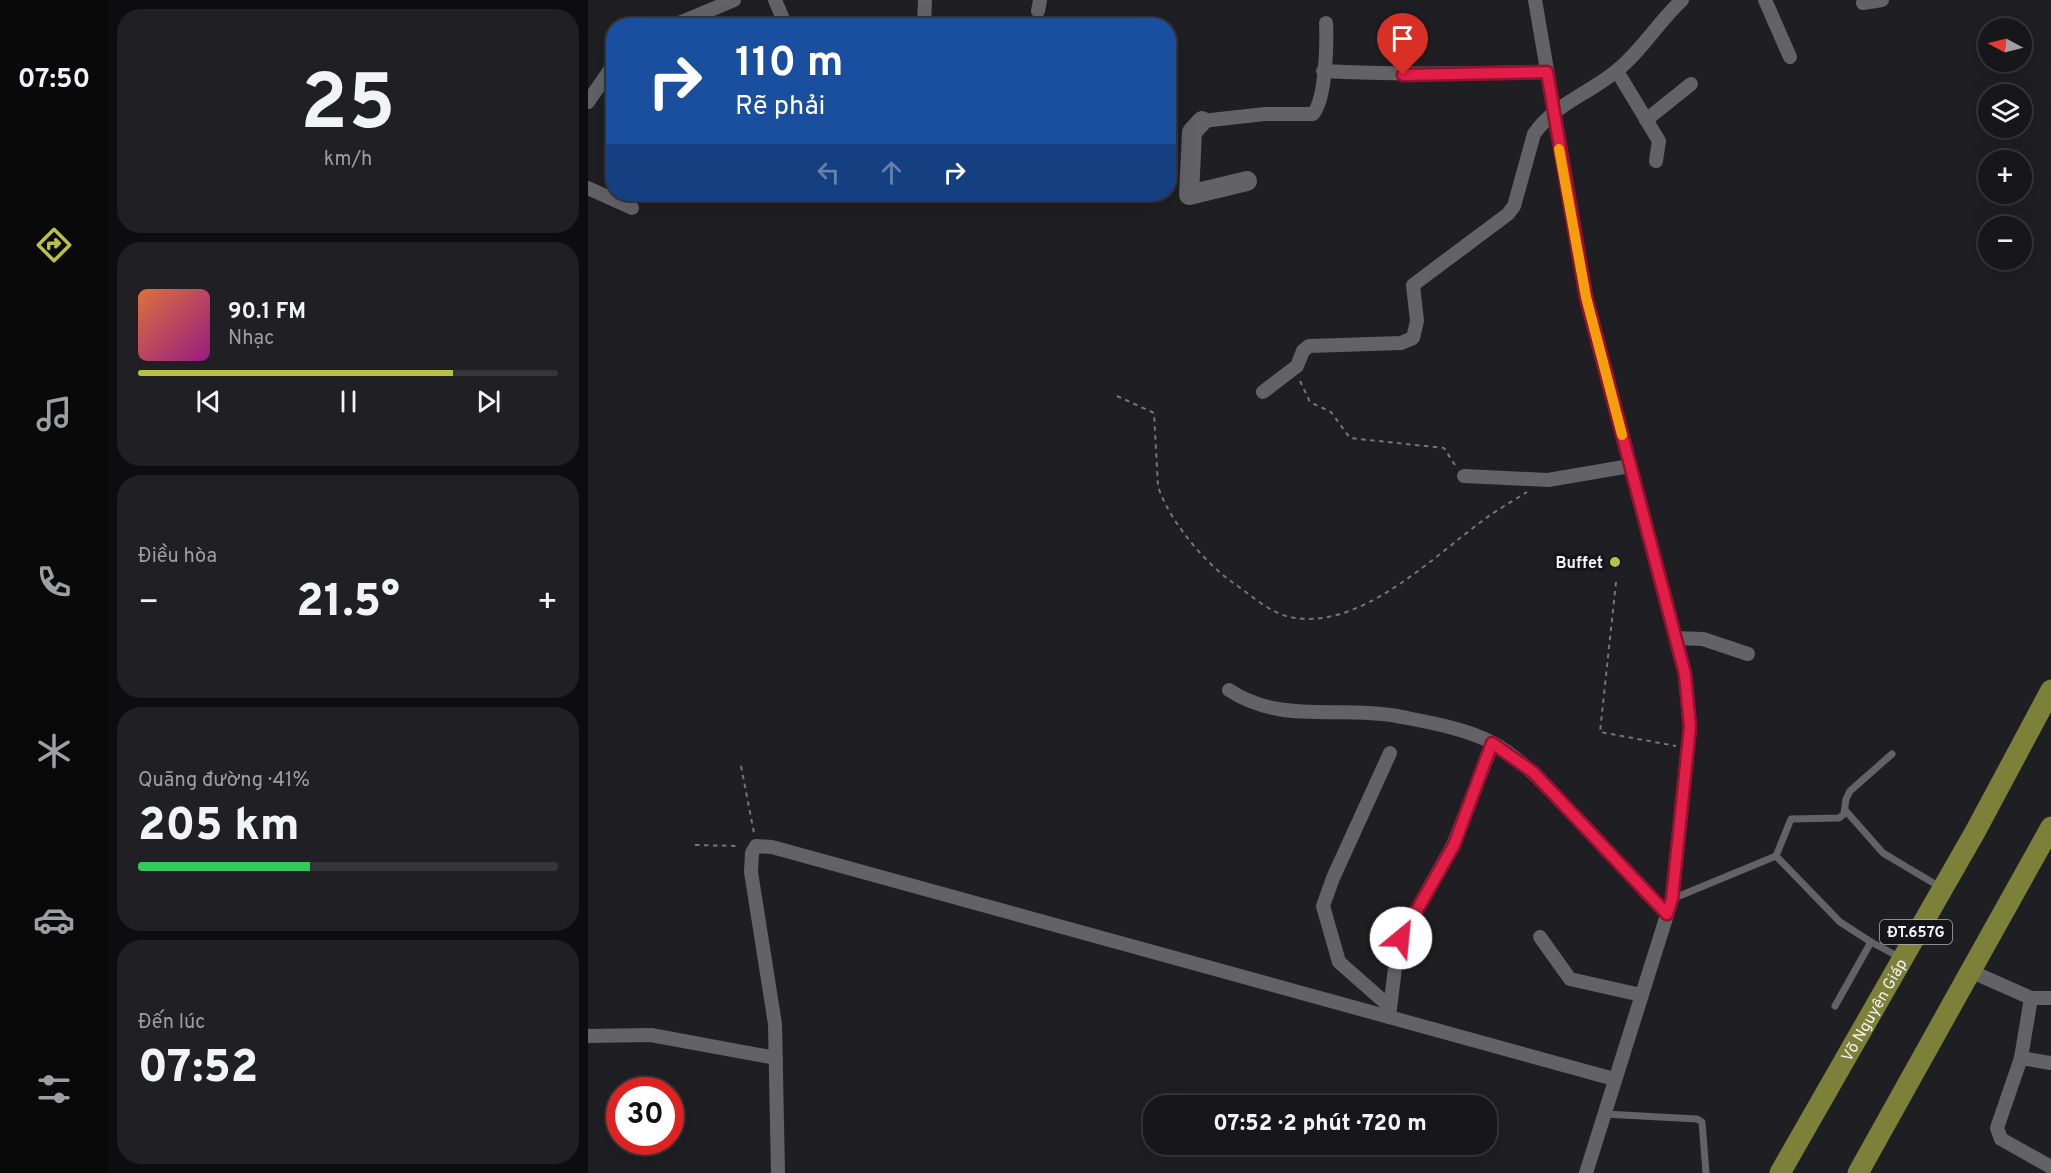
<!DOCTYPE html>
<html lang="vi">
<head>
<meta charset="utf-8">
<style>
	body { margin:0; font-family:Overpass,sans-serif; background:#201f23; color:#f1f3f6; height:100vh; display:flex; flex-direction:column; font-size:22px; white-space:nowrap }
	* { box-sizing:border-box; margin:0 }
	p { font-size:20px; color:#9e9fa2 }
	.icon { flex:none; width:33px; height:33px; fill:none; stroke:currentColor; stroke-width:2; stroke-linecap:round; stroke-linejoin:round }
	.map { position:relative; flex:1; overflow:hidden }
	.panel { display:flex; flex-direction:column; gap:9px; padding:9px; background:#0d0c0e; width:480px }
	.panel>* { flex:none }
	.hud { position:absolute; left:18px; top:18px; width:570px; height:183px; border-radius:24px; box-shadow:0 6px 24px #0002,0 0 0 2px #363539; background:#1a4fa0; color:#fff; overflow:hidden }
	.needle { width:39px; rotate:277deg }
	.controls { position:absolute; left:1390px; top:18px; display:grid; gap:12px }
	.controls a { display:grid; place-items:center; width:54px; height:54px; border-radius:50%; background:#17161a; box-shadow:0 6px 24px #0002,0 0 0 2px #363539; font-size:30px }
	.speed { position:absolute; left:18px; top:1077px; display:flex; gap:12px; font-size:30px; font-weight:700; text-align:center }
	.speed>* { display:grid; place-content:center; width:78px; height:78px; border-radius:50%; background:#17161a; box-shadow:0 6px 24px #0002,0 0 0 2px #363539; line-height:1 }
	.speed .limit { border:9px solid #d22; background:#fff; color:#111 }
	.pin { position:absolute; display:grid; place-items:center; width:51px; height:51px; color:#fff; margin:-62px -26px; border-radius:50% 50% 50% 0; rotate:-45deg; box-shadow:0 0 6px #0007 }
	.pin .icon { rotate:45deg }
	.me { position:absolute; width:66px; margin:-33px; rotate:28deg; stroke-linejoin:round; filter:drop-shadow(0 0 4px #0008) }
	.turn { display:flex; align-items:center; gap:21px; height:126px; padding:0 30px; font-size:27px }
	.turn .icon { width:78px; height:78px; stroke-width:2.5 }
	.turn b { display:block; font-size:42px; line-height:51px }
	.lanes { display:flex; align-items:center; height:57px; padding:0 30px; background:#0003; justify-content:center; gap:30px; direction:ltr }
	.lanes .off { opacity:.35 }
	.big { font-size:45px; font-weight:800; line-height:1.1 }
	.panel .widget { flex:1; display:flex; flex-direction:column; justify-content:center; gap:9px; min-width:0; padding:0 21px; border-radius:24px; background:#201f23 }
	.panel .dial { align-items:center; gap:0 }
	.dial b { font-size:78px; line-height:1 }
	.song { display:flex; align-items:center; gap:18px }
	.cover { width:72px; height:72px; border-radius:9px; background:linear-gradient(135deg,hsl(20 70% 55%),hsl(310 70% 35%)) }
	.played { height:6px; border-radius:3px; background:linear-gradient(90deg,#bac046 75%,#363539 75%) }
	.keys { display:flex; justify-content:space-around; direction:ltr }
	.heat { display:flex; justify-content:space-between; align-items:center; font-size:33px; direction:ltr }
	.charge { height:9px; border-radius:4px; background:linear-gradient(90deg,#34c759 41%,#363539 0) }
	.trip { position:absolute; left:555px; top:1095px; width:354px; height:60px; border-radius:24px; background:#17161a; box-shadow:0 6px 24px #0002,0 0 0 2px #363539; font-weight:800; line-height:60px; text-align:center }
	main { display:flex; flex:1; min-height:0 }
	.menu { display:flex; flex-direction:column; width:108px; justify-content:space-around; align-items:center; background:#09090a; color:#9e9fa2 }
	.menu .icon { width:42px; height:42px }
	.menu .selected { color:#bac046 }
	.menu b { font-size:27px; color:#f1f3f6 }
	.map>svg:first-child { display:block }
</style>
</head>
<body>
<main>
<nav class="menu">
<b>07:50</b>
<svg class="icon selected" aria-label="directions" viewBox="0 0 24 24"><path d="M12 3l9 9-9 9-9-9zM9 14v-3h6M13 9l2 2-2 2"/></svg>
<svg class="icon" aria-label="music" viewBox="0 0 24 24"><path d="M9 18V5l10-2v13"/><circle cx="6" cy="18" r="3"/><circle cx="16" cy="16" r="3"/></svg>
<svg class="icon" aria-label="phone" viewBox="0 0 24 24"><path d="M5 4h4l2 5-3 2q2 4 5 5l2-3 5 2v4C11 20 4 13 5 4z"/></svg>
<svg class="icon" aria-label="climate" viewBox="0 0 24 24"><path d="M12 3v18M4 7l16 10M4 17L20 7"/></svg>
<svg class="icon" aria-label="car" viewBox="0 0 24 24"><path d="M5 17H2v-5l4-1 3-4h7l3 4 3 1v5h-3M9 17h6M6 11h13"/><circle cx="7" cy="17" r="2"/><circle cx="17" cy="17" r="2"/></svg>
<svg class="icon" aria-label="filters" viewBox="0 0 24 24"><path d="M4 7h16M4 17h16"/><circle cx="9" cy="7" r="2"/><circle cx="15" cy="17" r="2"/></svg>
</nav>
<section class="panel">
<div class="widget dial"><b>25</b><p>km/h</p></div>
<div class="widget">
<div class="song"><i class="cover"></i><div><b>90.1 FM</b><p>Nhạc</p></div></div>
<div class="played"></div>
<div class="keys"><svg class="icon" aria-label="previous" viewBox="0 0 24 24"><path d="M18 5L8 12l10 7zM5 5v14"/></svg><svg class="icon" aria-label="pause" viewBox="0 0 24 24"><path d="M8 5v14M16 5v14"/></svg><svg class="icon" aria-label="next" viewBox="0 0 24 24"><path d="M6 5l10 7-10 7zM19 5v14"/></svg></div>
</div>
<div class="widget"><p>Điều hòa</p>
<div class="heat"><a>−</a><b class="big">21.5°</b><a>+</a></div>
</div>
<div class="widget"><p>Quãng đường · 41%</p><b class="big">205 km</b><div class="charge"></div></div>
<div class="widget"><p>Đến lúc</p><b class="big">07:52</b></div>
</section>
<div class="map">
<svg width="1463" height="1173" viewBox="0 0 1463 1173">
	<rect width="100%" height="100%" fill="#1f1e23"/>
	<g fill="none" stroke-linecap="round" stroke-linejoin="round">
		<g stroke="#767579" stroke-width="2" stroke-dasharray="4.5 4.5" stroke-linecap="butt">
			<path d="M712,381L722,402L743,412L762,438L856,448L867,465"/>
			<path d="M529,396L566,413L570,486C580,519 616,562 644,582C660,593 680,611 698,616C769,635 844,557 897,519C910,509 925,501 939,492"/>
			<path d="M1028,582L1012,732L1088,746"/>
			<path d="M153,766L166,833"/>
			<path d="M107,845L152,846"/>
		</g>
		<g stroke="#636267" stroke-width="7">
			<path d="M1257,810L1295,853L1352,887"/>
			<path d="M1188,856L1203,819L1251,818L1256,814L1258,799L1262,791L1304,754"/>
			<path d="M1084,899L1188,856L1252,922L1283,942L1313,958"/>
			<path d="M1247,1006L1283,942"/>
			<path d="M1016,1114L1109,1119L1114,1122L1118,1173"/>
		</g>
		<g stroke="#636267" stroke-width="14">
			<path d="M187,0L198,26"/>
			<path d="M947,0L998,297L1097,674L1102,727L1084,899L998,1173"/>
			<path d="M1177,0L1202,57"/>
			<path d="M1275,3L1294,0"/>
			<path d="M450,11L452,0"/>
			<path d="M84,26L146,0"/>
			<path d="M336,26L337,0"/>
			<path d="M735,71C810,75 884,73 959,72"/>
			<path d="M1029,71L1071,141L1068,161"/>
			<path d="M0,102L26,64"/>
			<path d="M1058,120L1103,84"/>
			<path d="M614,121L677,114H725C738,99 739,43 738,23"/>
			<path d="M0,188L44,208"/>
			<path d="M675,392L709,366L715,351L721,346L813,343L825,338L829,321L825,285L920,214L926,206L946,134C967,104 1000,94 1027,72C1053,52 1070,22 1094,0"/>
			<path d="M876,476L960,480L1042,466"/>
			<path d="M1087,638L1115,639L1160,654"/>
			<path d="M641,690C694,725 750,705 809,716C839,722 877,728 905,743C936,760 961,790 986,815C1017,848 1048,881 1079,914"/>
			<path d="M952,937L982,979L1053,995"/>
			<path d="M1382,971L1443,998L1433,1058L1409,1128L1413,1139L1463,1167"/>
			<path d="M1443,998H1463"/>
			<path d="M801,1006L751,962L735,906L745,878L802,753"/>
			<path d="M801,1017L809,952L813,938L865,845L905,743"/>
			<path d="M0,1036L63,1035L188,1058"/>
			<path d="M1433,1058L1463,1063"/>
			<path d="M190,1173L187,1024L163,872L164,853L168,846L184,847L1026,1079"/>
		</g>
		<path stroke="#636267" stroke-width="20" d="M614,121L604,132L601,195L659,181"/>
		<g stroke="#7d8039" stroke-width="21">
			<path id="s1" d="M1192,1173L1387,832L1463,690"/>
			<path d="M1270,1173L1463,827"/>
		</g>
	</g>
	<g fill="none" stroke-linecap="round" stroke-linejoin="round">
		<g stroke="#92132f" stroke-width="15">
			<path id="route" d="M813,938L866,845L904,743L945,772L1079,914L1084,899L1102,727L1097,674L998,297L959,72L815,75"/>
		</g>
		<use href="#route" stroke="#e11d48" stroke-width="10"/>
		<path stroke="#f59e0b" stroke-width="10" d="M971,149L998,297L1034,435"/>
	</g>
	<circle fill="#bac046" stroke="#161519" stroke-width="2" cx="1027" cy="562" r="6"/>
	<g text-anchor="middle" stroke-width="6" stroke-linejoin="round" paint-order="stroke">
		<rect fill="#161519" stroke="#b1b0b4" stroke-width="1.5" x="1292" y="920" width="72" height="24" rx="4.5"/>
		<g font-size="15" font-weight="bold" fill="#f4f3f6">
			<text x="1328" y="937">ĐT.657G</text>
		</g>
		<g font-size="16" font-weight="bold" fill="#f4f3f6" stroke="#161519" text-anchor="end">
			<text x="1015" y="568">Buffet</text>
		</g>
		<g font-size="16" fill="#f4f3f6" stroke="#161519">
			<text dy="6" stroke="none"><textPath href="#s1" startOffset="188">Võ Nguyên Giáp</textPath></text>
		</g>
	</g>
</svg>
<div class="controls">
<a><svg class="needle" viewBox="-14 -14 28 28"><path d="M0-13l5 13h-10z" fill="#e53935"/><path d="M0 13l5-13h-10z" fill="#9e9fa2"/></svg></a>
<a><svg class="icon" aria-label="layers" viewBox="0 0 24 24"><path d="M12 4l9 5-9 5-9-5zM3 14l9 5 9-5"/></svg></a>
<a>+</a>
<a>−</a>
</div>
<div class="speed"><div class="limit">30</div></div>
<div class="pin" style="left:815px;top:75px;background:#d93025"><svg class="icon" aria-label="arrive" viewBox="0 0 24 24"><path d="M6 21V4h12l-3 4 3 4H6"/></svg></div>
<svg class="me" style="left:813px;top:938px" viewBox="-20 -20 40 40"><circle r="19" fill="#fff"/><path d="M0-13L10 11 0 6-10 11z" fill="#e11d48"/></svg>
<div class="trip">07:52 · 2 phút · 720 m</div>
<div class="hud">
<div class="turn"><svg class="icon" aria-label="right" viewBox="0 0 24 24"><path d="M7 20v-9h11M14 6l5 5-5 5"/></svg><div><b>110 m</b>Rẽ phải</div></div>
<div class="lanes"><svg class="icon off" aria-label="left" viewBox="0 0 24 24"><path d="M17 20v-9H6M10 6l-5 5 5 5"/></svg><svg class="icon off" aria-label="ahead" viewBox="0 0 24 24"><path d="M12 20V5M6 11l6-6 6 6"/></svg><svg class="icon" aria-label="right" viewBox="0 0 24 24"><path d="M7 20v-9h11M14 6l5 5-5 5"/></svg></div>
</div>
</div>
</main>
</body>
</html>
